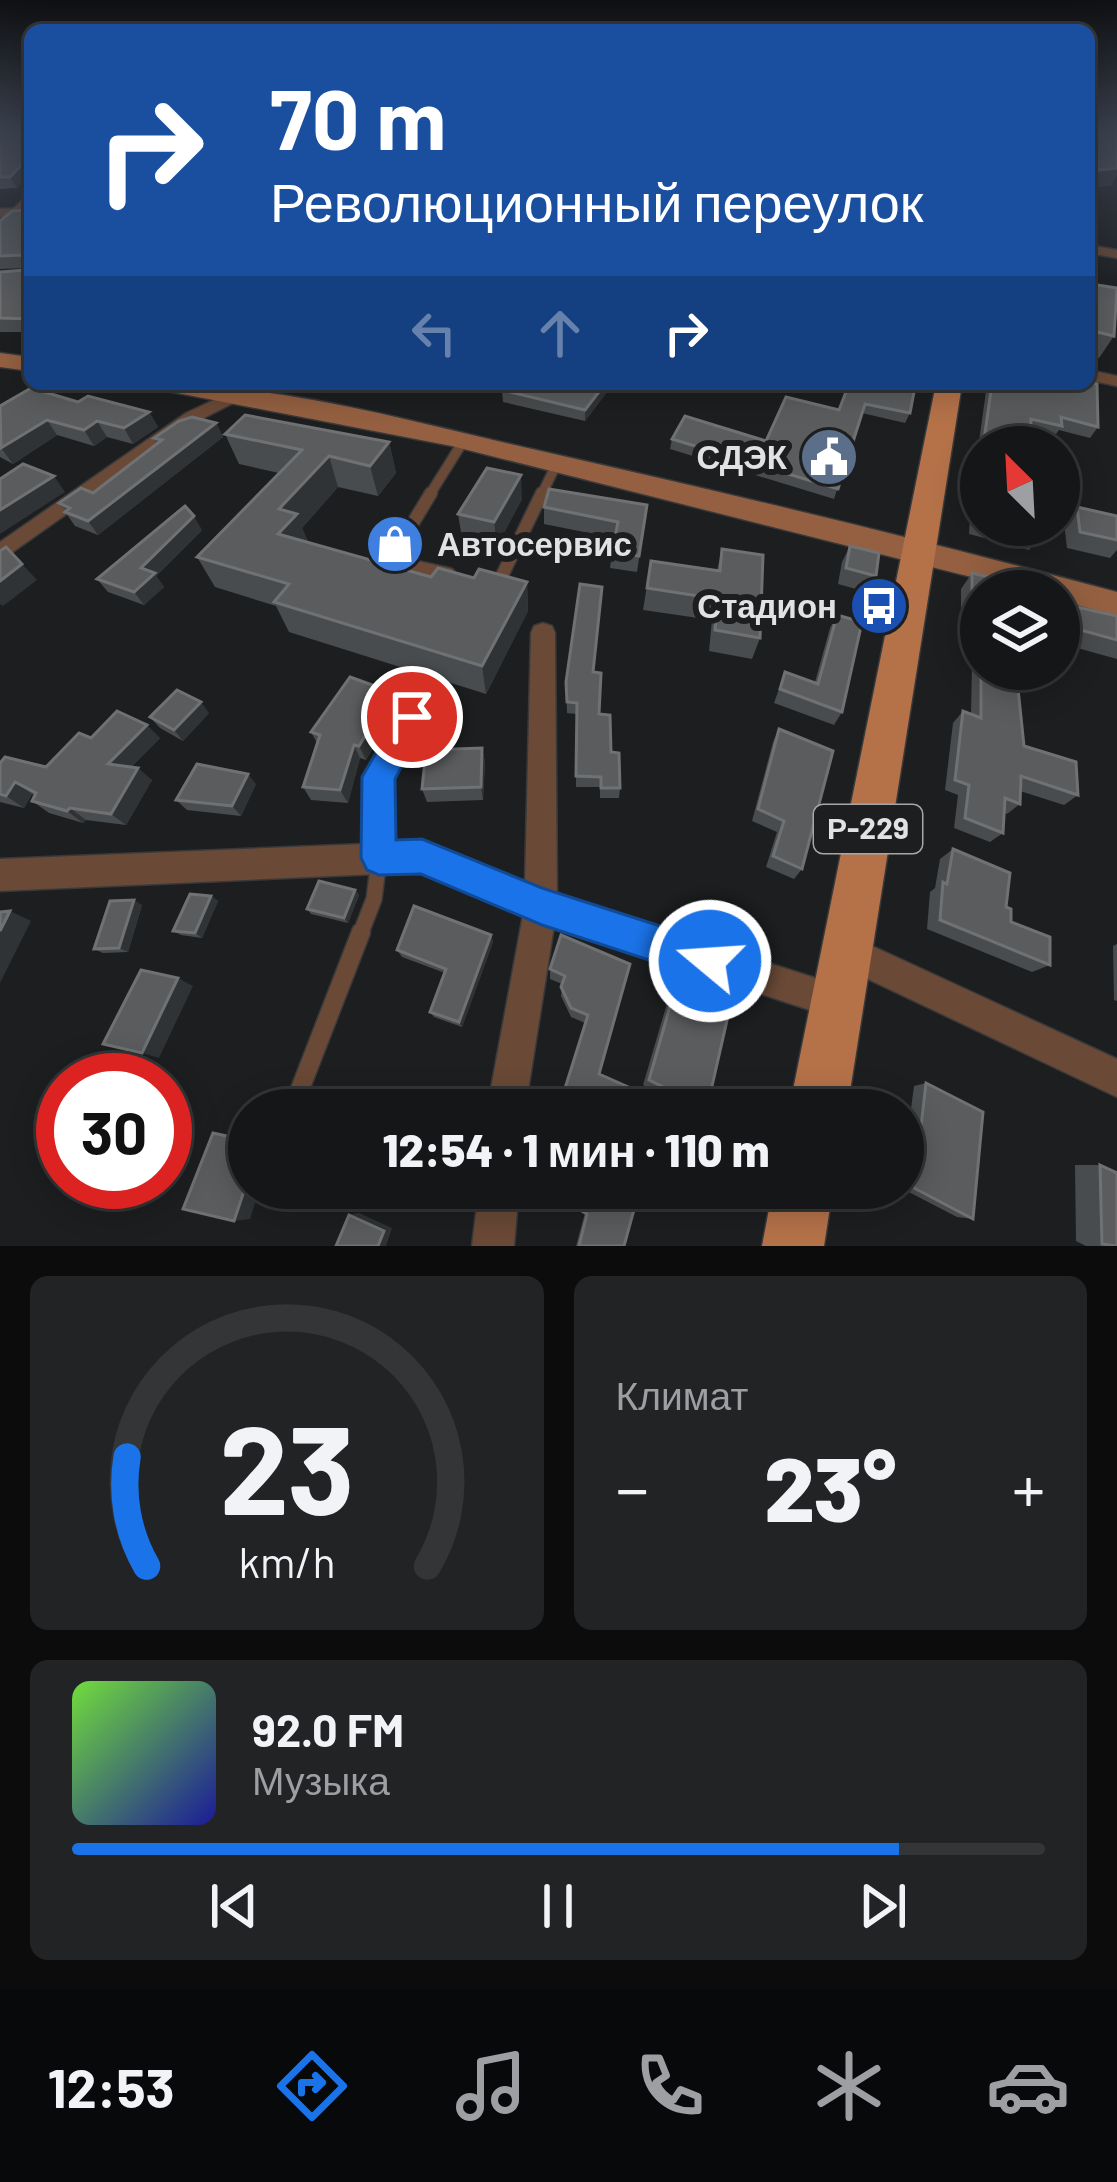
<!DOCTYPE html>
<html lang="ru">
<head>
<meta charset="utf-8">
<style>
	body { margin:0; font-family:Barlow,sans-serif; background:#222325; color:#f1f3f6; height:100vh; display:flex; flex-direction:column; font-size:45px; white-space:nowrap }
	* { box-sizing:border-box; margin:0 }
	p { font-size:39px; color:#9d9fa2 }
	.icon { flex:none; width:66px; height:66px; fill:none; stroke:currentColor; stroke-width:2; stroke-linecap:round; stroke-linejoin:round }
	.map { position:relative; height:1246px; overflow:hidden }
	.drawer { display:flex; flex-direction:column; gap:30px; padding:30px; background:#0c0c0d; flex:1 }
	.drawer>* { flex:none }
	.banner { position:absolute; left:24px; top:24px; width:1071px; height:366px; border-radius:18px; box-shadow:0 6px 30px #0003,0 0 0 3px #343537; background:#1a4fa0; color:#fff; overflow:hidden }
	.needle { width:78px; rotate:336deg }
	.controls { position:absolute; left:960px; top:426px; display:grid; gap:24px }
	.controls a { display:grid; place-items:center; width:120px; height:120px; border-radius:50%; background:#151618; box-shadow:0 6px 30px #0003,0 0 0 3px #343537; font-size:60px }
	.speed { position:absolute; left:36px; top:1053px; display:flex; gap:24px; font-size:60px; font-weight:700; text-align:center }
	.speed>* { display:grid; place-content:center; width:156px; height:156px; border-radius:50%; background:#151618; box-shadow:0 6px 30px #0003,0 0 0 3px #343537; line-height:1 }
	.speed .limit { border:18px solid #d22; background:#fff; color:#111 }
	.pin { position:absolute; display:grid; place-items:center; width:102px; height:102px; color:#fff; margin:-51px; border:6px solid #fff; border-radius:50%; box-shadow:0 3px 12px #0007 }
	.me { position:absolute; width:132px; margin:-66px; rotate:288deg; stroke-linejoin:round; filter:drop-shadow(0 0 9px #0008) }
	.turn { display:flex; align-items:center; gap:42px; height:252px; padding:0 48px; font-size:54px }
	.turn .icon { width:156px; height:156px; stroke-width:2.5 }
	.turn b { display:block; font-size:84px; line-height:102px }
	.lanes { display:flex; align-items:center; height:114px; padding:0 48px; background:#0003; justify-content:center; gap:60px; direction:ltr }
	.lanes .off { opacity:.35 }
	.big { font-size:90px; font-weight:800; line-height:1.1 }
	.drawer .tile { flex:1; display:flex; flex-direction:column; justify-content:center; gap:18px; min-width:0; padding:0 42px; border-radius:18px; background:#222325 }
	.drawer .dial { align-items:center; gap:0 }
	.dial svg { height:312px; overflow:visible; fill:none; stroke:#343537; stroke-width:7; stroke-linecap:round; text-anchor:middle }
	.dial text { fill:#f1f3f6; stroke:none }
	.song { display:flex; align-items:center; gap:36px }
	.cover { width:144px; height:144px; border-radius:18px; background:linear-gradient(135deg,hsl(100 70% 55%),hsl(240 70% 35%)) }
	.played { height:12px; border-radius:6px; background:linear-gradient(90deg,#1a73e8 85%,#343537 85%) }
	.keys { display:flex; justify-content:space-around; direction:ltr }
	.heat { display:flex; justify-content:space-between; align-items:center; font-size:66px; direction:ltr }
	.drawer .tiles { flex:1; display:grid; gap:30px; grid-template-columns:1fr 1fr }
	.tile:last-child { grid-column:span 2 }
	.trip { position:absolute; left:228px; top:1089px; width:696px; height:120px; border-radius:60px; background:#151618; box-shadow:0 6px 30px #0003,0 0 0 3px #343537; font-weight:800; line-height:120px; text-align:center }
	.dock { display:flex; height:192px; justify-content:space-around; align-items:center; background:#08090a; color:#9d9fa2 }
	.dock .icon { width:84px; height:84px }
	.dock .active { color:#1a73e8 }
	.dock b { font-size:54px; color:#f1f3f6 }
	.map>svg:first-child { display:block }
</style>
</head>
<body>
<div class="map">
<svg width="1117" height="1246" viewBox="0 0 1117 1246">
	<rect width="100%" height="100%" fill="#1c1e20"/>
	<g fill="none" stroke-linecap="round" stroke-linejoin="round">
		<g stroke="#38393b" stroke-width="12">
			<g id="service-far3">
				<path d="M429,496L464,440"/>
				<path d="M541,496L557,463"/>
			</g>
		</g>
		<g stroke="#38393b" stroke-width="15">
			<g id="service-far2">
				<path d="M431,493L390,561L449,574"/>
				<path d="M498,584L542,493"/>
			</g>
		</g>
		<g stroke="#38393b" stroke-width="18">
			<path id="service-far1" d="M360,935L374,899L379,859"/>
		</g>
		<g stroke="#38393b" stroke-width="21">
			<path id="service" d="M292,1110L361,932"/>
		</g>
		<g stroke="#38393b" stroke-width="3">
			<g id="minor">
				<path d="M30,208V216L0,217V209Z"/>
				<path d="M1089,245L1117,250V258L1089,253Z"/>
				<path d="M1089,370L1117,376V386L1089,380Z"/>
				<path d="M248,384H271L198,421L0,561V542L186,413Z"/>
				<path d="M543,623L552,626L555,633L557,895L837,985L849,990L854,1002L849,1014L837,1019L554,926L525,1110H487L523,915L422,872L0,891V859L364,844V777L404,709L413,705L422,709L426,717L392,779L394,843L422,842L525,884L531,633L534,626Z"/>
				<path d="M846,934L1117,1059V1097L834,963L829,951L834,939Z"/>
				<path d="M479,1188H519L514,1246H472Z"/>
			</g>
		</g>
		<g stroke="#38393b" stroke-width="3">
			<path id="tertiary" d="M30,193V206L0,236V221Z"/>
		</g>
		<g stroke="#38393b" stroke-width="3">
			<g id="secondary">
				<path d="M0,353L30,357V371L0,367Z"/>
				<path d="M155,384C282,384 409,421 532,449C728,493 923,540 1117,592V616L1059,600V591H1027L452,446L167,391Z"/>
			</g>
		</g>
		<g stroke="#38393b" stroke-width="3">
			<g id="primary">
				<path d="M936,384H962L847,1110H789Z"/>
				<path d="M773,1188H833L824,1246H762Z"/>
			</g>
		</g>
		<use href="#service-far3" stroke="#6a4936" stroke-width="9"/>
		<use href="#service-far2" stroke="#6a4936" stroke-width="12"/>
		<use href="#service-far1" stroke="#6a4936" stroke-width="15"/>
		<use href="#service" stroke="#6a4936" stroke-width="18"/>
		<use href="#minor" fill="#6a4936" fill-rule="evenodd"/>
		<use href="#tertiary" fill="#6a4936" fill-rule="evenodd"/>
		<use href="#secondary" fill="#946041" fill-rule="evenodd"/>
		<use href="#primary" fill="#b57249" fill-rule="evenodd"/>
	</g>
	<g fill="#494c4e">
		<path d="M0,131H30V174L17,188L0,189Z"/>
		<path d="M30,210V332H0V272L25,270L27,268L0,269V221Z"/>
		<path d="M1089,262L1091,284L1114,336L1099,358L1089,355Z"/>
		<path d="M411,384H451L444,391Z"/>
		<path d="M508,384H613L585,421L503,402L502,390Z"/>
		<path d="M849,384L910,413L905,423L862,413L834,499L670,449L672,439L766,441L839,410Z"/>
		<path d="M987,384H1089L1098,427L1090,438L1059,430L1054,437L1030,432V447H981V479L974,478Z"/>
		<path d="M78,402L149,412L158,427L133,444L107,437L94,446L57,435L13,464L0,457V406Z"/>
		<path d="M216,423L223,437L98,535L75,526L59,503L93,493L157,444L154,438Z"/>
		<path d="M225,434L389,442L396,473L378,496L338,487L302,528L308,542L431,577L527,582L528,611L486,694L289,632L276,606L215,587L197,557L279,473L239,464Z"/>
		<path d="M522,499L497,546L462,538L458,514Z"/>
		<path d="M647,505L637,572L610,568L614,538L544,524V507Z"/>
		<path d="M975,507L1035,542L1029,550L969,534L970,515Z"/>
		<path d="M1077,507L1117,516V550L1110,558L1067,548L1064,523Z"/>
		<path d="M202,530L156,576L164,587L144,605L108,592L97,579Z"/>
		<path d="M850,546L876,576L867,592L838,584L842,562Z"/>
		<path d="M722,549L760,638L752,659L709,651L712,620L643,610L651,561L717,570Z"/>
		<path d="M972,573L981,591V620L961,614V589Z"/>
		<path d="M1059,603L1117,616V659L1059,643Z"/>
		<path d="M837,615L842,712L834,725L774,703L785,672L815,682L830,628Z"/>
		<path d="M981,653L1024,746L1078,795L1064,805L1020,791V804L1007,814L1004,812L1003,833L990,842L954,828L958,795L945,790L953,723L963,711L971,714L972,664Z"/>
		<path d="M593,672L599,714L620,788L619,798H600V787H576V714L567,713L566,682Z"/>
		<path d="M397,707L366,760L360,758L348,803L311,800L303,787L317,743L311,732Z"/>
		<path d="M209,713L183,741L160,728L150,717Z"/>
		<path d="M779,729L802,869L794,879L766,867L777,832L752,821L773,742Z"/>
		<path d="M91,738H160L131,767L152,780L126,825L86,820L83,823L49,813L32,801L34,795L32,794L24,808L0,802V763L46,767Z"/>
		<path d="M482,748L485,762L483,800L427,802L422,789Z"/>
		<path d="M256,784L241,816L187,810L176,800Z"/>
		<path d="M953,849L1006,907L1011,922L1050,965L1032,972L927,929L930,892L935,888L940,859Z"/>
		<path d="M355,890L359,895L348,923L311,914L307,909Z"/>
		<path d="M211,896L218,901L202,938L181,935L173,931Z"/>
		<path d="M142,905L128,952L103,953L94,949Z"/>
		<path d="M491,935L493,942L462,1027L434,1017L430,1012L445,973L402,957L397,950Z"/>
		<path d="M1117,944V1001L1114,1000L1113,946Z"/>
		<path d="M630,964L599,1074L628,1110H572L561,1105V1101L585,1023L571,1017L561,996L562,984L550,979V969Z"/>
		<path d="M680,971L707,1108L702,1110H693L643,1085L673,983Z"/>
		<path d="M926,1083L973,1219L957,1217L901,1188H903V1169L914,1086Z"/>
		<path d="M1075,1165H1100L1117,1246H1086L1076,1241Z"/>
		<path d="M570,1188H640L624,1246H576L585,1213L567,1203Z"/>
	</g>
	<g fill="#303335">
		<path d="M30,156V174L17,188L10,177Z"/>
		<path d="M1117,168V175L1111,186L1089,188V171Z"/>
		<path d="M605,384H613L585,421V410Z"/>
		<path d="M149,412L158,427L133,444L124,428Z"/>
		<path d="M47,420L57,435L13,464L1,448Z"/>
		<path d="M97,421L107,437L94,446L84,430Z"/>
		<path d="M216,423L223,437L98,535L88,521Z"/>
		<path d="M389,442L396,473L378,496L370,466Z"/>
		<path d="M329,456L338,487L302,528L309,544L278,534L279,509Z"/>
		<path d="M521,475L522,499L497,546L494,522Z"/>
		<path d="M54,476L65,492L0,534V510Z"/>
		<path d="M194,516L202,530L156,576L164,587L144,605L134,592L141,568Z"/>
		<path d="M22,564L37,580L3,606L0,604V581Z"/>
		<path d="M527,582L528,611L486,694L482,666Z"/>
		<path d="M392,692L397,707L366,760L359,746Z"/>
		<path d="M201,702L209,713L183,741L174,730Z"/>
		<path d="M147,725L160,738L122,776L108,764Z"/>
		<path d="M354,745L360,758L348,803L340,790Z"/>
		<path d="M482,748L485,762L483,800L481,787Z"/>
		<path d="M138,768L152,780L126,825L111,814Z"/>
		<path d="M248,774L256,784L241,816L232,806Z"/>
		<path d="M15,782L32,794L24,808L6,796Z"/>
		<path d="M70,808L86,820L83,823L67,811Z"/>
		<path d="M355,890L359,895L348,923L344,918Z"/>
		<path d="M211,896L218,901L202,938L195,933Z"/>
		<path d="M134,900L142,905L128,952L119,948Z"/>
		<path d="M10,911L31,921L0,983V931Z"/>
		<path d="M491,935L493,942L462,1027L459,1022Z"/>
		<path d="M178,978L193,986L159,1058L142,1053Z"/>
		<path d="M249,1176V1188H260L250,1219L234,1221Z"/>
		<path d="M359,1213L392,1228L386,1246H378L349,1215Z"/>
	</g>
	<g fill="#5a5c5e" stroke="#6f7173" stroke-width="3">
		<path d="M0,131H30V156L10,177H0Z"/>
		<path d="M1089,131H1117V168L1089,171Z"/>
		<path d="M30,210V261L23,255L0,256V221L12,211Z"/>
		<path d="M30,262V319L0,318V272L25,270Z"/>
		<path d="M1089,262L1091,284L1117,288L1114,336L1089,330Z"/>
		<path d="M1089,382L1097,384L1098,427L1061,417L1062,426L1031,419L1030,447H983L992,384H1089Z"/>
		<path d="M508,384H605L585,410L502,390Z"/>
		<path d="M849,384H901L915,387L910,413L865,404L838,489L672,439L685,416L766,441L786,397L839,410Z"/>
		<path d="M31,388L78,402L88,396L149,412L124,428L97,421L84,430L47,420L1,448L0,406Z"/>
		<path d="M245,415L389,442L370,466L329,456L279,509L297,514L278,534L431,577L438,568L474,578L479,569L527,582L482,666L274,602L289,584L197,557L302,450L225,434Z"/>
		<path d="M192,417L216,423L88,521L65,512L70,508L59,503L81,488L93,493L162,440L154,438L179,421Z"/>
		<path d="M23,464L54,476L0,510V479Z"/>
		<path d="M487,468L521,475L494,522L458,514Z"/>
		<path d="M549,489L647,505L639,556L612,552L618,522L544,507Z"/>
		<path d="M185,506L194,516L141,568L155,573L134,592L97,579Z"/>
		<path d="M975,507L981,508V525H1039L1035,542L975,526Z"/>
		<path d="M1077,507L1117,516V540L1080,532Z"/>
		<path d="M850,546L879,553L876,576L846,568Z"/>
		<path d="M6,547L22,564L0,581V551Z"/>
		<path d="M722,549L763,555L760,638L715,630L718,599L647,588L651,561L720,571Z"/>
		<path d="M972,573L1013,583L1014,591H981V601L972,599Z"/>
		<path d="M580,584L602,587L593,672L601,673L599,714L610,715L611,752L619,753L620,788H601V777L576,776L577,703L567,702L566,682Z"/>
		<path d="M1059,603L1117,616V640L1059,624Z"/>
		<path d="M837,615L862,622L842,712L780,689L785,672L818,684Z"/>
		<path d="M981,669H1016L1024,746L1076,762L1078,795L1021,776L1020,804L1005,798L1003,833L965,818L969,785L955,780L963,711L981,718Z"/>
		<path d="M350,677L392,692L359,746L354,745L340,790L303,787L320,735L311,732Z"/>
		<path d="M177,690L201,702L174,730L150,717Z"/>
		<path d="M117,711L147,725L108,764L138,768L111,814L70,808L67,811L32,801L36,793L15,782L6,796L0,794V763L5,757L46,767L79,733L91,738Z"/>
		<path d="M779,729L833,751L802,869L773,856L784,821L758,809Z"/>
		<path d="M482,748L481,787L422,789L426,750Z"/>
		<path d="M197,764L248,774L232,806L176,800Z"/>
		<path d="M953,849L1010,873L1006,907L1011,909V922L1050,937V965L940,920L943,882L947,884Z"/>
		<path d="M319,881L355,890L344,918L307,909Z"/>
		<path d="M190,894L211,896L195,933L173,931Z"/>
		<path d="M134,900L119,948L94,949L110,901Z"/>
		<path d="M414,906L491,935L459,1022L430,1012L446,969L397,950Z"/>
		<path d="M10,911L0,931V912Z"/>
		<path d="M561,935L630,964L599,1074L633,1089L628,1110H580L561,1101L588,1015L571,1008L561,987L565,976L550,969Z"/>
		<path d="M141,970L178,978L142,1053L103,1044Z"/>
		<path d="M680,971L733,994L707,1108L649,1080Z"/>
		<path d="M926,1083L983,1112L973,1219L914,1188Z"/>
		<path d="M213,1133L249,1141V1176L234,1221L183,1209Z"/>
		<path d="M1100,1165L1117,1173V1246L1102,1244Z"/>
		<path d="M378,1188H395L394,1193Z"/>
		<path d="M572,1188H640L624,1246H579L587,1214L567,1203Z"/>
		<path d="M349,1215L384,1231L378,1246H336Z"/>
	</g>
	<linearGradient id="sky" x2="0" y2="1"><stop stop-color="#0f1012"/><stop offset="0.43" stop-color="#3a414e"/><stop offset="1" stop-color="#3a414e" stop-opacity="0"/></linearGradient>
	<rect width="1117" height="305" fill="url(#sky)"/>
	<path fill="#1a73e8" stroke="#114b97" stroke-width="3" d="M412,704L423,708L428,717L395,779L396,840L422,839L542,888L710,942L724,947L730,961L724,974L710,980L542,925L421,874L379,875L367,870L361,858L362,777L402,708Z"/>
	<defs>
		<g id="civic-disc" transform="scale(3)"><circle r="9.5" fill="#5c6f8a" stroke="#1c1e20"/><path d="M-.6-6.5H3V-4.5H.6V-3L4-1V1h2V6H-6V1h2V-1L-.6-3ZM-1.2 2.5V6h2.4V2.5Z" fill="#fff"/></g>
		<g id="shop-disc" transform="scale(3)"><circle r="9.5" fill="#3f7fe0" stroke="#1c1e20"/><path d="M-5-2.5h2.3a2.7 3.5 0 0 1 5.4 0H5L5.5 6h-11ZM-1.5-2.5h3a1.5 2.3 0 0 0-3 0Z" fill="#fff"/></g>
		<g id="bus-disc" transform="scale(3)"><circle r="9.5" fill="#1a4fb4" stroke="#1c1e20"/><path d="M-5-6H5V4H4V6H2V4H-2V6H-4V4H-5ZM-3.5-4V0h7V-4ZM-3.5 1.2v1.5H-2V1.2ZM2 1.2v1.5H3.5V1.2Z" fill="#fff"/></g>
	</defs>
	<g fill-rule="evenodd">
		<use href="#civic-disc" x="829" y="457"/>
		<use href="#shop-disc" x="395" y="544"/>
		<use href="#bus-disc" x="879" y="606"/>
	</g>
	<g text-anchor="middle" stroke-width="12" stroke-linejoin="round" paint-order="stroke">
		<rect fill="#1c1e20" stroke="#a6a7a9" stroke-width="3" x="814" y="805" width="108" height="48" rx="9"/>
		<g font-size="30" font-weight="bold" fill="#e1e2e4">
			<text x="868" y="839">Р-229</text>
		</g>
		<g font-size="33" font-weight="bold" fill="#e1e2e4" stroke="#1c1e20" text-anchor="end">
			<text x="787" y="469">СДЭК</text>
			<text x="437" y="556" text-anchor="start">Автосервис</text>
			<text x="837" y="618">Стадион</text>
		</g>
	</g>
</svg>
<div class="controls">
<a><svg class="needle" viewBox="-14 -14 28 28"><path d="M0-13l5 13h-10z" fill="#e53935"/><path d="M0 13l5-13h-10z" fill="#9d9fa2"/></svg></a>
<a><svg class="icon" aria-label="layers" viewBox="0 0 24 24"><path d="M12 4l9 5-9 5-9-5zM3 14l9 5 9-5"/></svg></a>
</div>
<div class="speed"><div class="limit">30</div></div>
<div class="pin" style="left:412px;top:717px;background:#d93025"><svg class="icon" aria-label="arrive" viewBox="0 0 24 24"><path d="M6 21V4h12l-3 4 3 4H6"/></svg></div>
<svg class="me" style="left:710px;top:961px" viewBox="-20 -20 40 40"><circle r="17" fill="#1a73e8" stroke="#fff" stroke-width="3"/><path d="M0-11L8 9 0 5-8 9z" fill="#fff"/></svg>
<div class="trip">12:54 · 1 мин · 110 m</div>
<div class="banner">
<div class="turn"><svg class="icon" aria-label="right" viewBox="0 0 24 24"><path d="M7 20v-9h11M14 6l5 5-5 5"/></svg><div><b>70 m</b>Революционный переулок</div></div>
<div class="lanes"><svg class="icon off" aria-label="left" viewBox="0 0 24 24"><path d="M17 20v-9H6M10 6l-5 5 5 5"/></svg><svg class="icon off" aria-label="ahead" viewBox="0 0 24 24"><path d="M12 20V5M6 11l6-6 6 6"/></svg><svg class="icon" aria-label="right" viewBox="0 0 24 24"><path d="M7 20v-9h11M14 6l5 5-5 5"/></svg></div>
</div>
</div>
<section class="drawer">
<div class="tiles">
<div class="tile dial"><svg viewBox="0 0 100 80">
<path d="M14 69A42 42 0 1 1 86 69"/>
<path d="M14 69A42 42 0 0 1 9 41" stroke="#1a73e8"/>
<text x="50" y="56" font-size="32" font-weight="700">23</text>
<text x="50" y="72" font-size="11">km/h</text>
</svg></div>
<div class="tile"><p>Климат</p>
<div class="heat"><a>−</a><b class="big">23°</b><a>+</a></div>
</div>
<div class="tile">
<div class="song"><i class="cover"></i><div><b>92.0 FM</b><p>Музыка</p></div></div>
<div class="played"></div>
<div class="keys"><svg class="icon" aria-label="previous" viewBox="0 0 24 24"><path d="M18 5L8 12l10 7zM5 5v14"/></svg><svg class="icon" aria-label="pause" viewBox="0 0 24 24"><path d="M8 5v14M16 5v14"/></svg><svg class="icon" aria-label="next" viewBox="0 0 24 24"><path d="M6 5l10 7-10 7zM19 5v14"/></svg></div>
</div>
</div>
</section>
<nav class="dock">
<b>12:53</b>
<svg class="icon active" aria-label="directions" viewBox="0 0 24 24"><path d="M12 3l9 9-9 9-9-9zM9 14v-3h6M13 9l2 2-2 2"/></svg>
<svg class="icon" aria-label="music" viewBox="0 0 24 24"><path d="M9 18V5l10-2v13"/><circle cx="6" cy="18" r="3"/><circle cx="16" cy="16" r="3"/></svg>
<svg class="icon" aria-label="phone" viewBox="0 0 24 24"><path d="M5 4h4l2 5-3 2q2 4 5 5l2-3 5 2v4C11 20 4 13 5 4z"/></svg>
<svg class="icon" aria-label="climate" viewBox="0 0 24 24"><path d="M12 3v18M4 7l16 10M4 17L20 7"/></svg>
<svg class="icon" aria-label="car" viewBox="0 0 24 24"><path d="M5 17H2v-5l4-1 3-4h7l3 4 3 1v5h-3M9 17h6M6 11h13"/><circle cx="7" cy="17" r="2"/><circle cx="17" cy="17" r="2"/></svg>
</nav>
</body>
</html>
